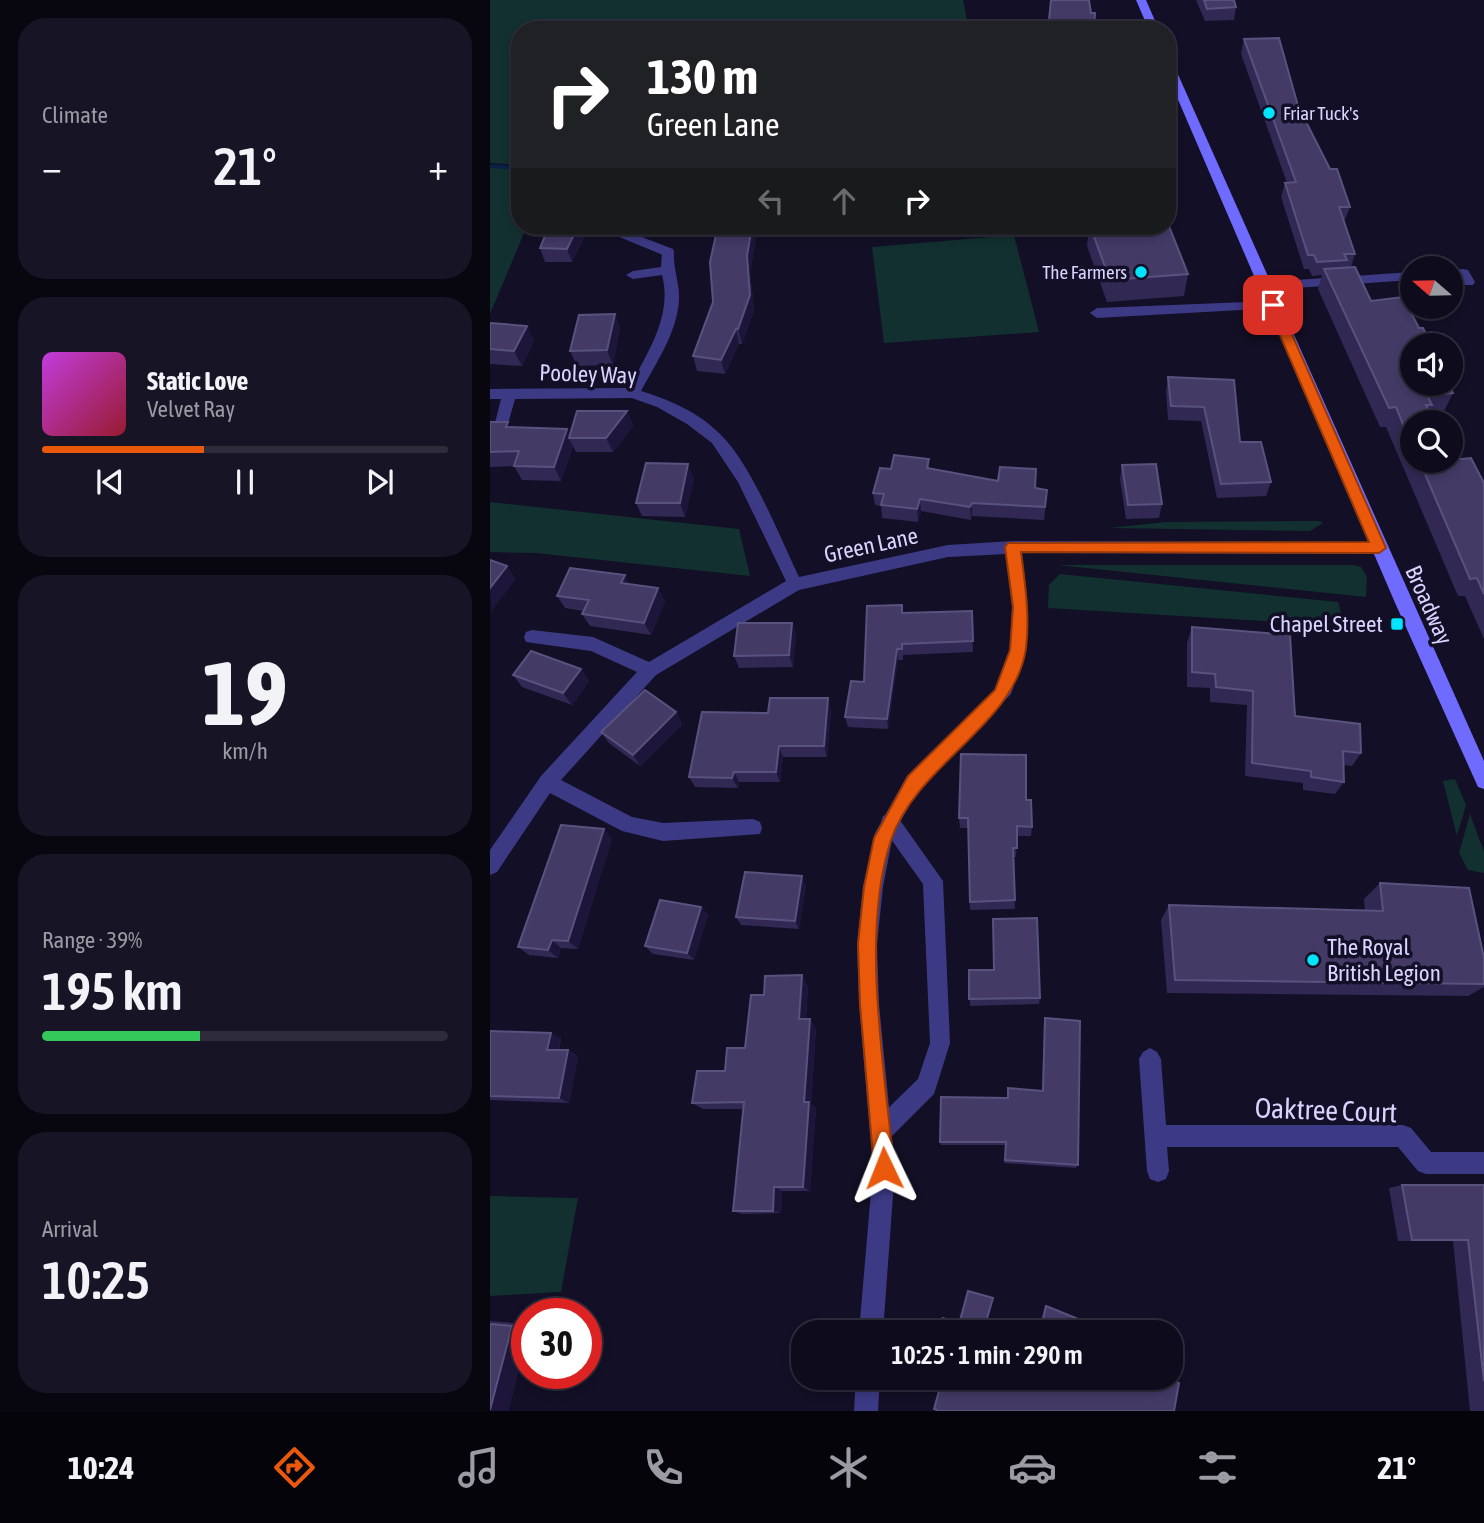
<!DOCTYPE html>
<html lang="en">
<head>
<meta charset="utf-8">
<style>
	body { margin:0; font-family:"Asap Condensed",sans-serif; background:#171425; color:#f1f3f6; height:100vh; display:flex; flex-direction:column; font-size:26px; white-space:nowrap }
	* { box-sizing:border-box; margin:0 }
	p { font-size:23px; color:#9b9ba3 }
	.icon { flex:none; width:38px; height:38px; fill:none; stroke:currentColor; stroke-width:2; stroke-linecap:round; stroke-linejoin:round }
	.map { position:relative; flex:1; overflow:hidden }
	.side { display:flex; flex-direction:column; gap:18px; padding:18px; background:#08060f; width:490px }
	.side>* { flex:none }
	.banner { position:absolute; left:21px; top:21px; width:665px; height:214px; border-radius:28px; box-shadow:0 4px 10px #0003,0 0 0 2px #2e2b3b; background:#202124; color:#fff; overflow:hidden }
	.needle { width:46px; rotate:290deg }
	.controls { position:absolute; left:910px; top:256px; display:grid; gap:14px }
	.controls a { display:grid; place-items:center; width:63px; height:63px; border-radius:50%; background:#0e0b1c; box-shadow:0 4px 10px #0003,0 0 0 2px #2e2b3b; font-size:35px }
	.speed { position:absolute; left:21px; top:1298px; display:flex; gap:14px; font-size:35px; font-weight:700; text-align:center }
	.speed>* { display:grid; place-content:center; width:91px; height:91px; border-radius:50%; background:#0e0b1c; box-shadow:0 4px 10px #0003,0 0 0 2px #2e2b3b; line-height:1 }
	.speed .limit { border:10px solid #d22; background:#fff; color:#111 }
	.pin { position:absolute; display:grid; place-items:center; width:60px; height:60px; color:#fff; margin:-30px; border-radius:14px; box-shadow:0 4px 10px #0006 }
	.me { position:absolute; width:77px; margin:-38px; rotate:358deg; stroke-linejoin:round; filter:drop-shadow(0 0 5px #0008) }
	.turn { display:flex; align-items:center; gap:24px; height:147px; padding:0 21px; font-size:32px }
	.turn .icon { width:91px; height:91px; stroke-width:2.5 }
	.turn b { display:block; font-size:49px; line-height:60px }
	.lanes { display:flex; align-items:center; height:66px; padding:0 21px; background:#0003; justify-content:center; gap:35px; direction:ltr }
	.lanes .off { opacity:.35 }
	.big { font-size:52px; font-weight:600; line-height:1.1 }
	.side .tile { flex:1; display:flex; flex-direction:column; justify-content:center; gap:10px; min-width:0; padding:0 24px; border-radius:28px; background:#171425 }
	.side .dial { align-items:center; gap:0 }
	.dial b { font-size:91px; line-height:1 }
	.song { display:flex; align-items:center; gap:21px }
	.cover { width:84px; height:84px; border-radius:10px; background:linear-gradient(135deg,hsl(290 70% 55%),hsl(350 70% 35%)) }
	.played { height:7px; border-radius:4px; background:linear-gradient(90deg,#ea580c 40%,#2e2b3b 40%) }
	.keys { display:flex; justify-content:space-around; direction:ltr }
	.heat { display:flex; justify-content:space-between; align-items:center; font-size:38px; direction:ltr }
	.charge { height:10px; border-radius:5px; background:linear-gradient(90deg,#34c759 39%,#2e2b3b 0) }
	.trip { position:absolute; left:301px; top:1320px; width:392px; height:70px; border-radius:28px; background:#0e0b1c; box-shadow:0 4px 10px #0003,0 0 0 2px #2e2b3b; font-weight:600; line-height:70px; text-align:center }
	.dock { display:flex; height:112px; justify-content:space-around; align-items:center; background:#06040b; color:#9b9ba3 }
	.dock .icon { width:49px; height:49px }
	.dock .current { color:#ea580c }
	.dock b { font-size:32px; color:#f1f3f6 }
	main { display:flex; flex:1; min-height:0 }
	.map>svg:first-child { display:block }
</style>
</head>
<body>
<main>
<section class="side">
<div class="tile"><p>Climate</p>
<div class="heat"><a>−</a><b class="big">21°</b><a>+</a></div>
</div>
<div class="tile">
<div class="song"><i class="cover"></i><div><b>Static Love</b><p>Velvet Ray</p></div></div>
<div class="played"></div>
<div class="keys"><svg class="icon" aria-label="previous" viewBox="0 0 24 24"><path d="M18 5L8 12l10 7zM5 5v14"/></svg><svg class="icon" aria-label="pause" viewBox="0 0 24 24"><path d="M8 5v14M16 5v14"/></svg><svg class="icon" aria-label="next" viewBox="0 0 24 24"><path d="M6 5l10 7-10 7zM19 5v14"/></svg></div>
</div>
<div class="tile dial"><b>19</b><p>km/h</p></div>
<div class="tile"><p>Range · 39%</p><b class="big">195 km</b><div class="charge"></div></div>
<div class="tile"><p>Arrival</p><b class="big">10:25</b></div>
</section>
<div class="map">
<svg width="994" height="1411" viewBox="0 0 994 1411">
	<rect width="100%" height="100%" fill="#130f26"/>
	<g fill="#12302f">
		<path d="M0,0H473L479,30H30V165L0,163Z"/>
		<path d="M0,166L30,167V226H37L0,314Z"/>
		<path d="M524,235L549,332L394,343L382,247Z"/>
		<path d="M0,502L249,529L260,576L46,553L0,552Z"/>
		<path d="M829,521L833,523L820,531L619,528L676,522Z"/>
		<path d="M567,565H863L871,567L877,577L876,597Z"/>
		<path d="M570,574L848,602L855,626L558,608L559,585Z"/>
		<path d="M965,779L976,805L967,836L953,781Z"/>
		<path d="M980,814L994,852V873L978,870L969,853Z"/>
		<path d="M0,1196L88,1198L71,1292L0,1296Z"/>
	</g>
	<g fill="none" stroke-linecap="round" stroke-linejoin="round">
		<path fill="#0a1f44" fill-rule="evenodd" d="M0,164L30,166V170L0,168Z"/>
		<g fill="#3d3a85" fill-rule="evenodd">
			<path d="M131,229L183,249L184,252L183,255H173L127,236L125,233Z"/>
			<path d="M973,269L978,270L985,282L983,285H973L969,278H961V270Z"/>
			<path d="M922,272V280L775,290L768,286L775,282Z"/>
			<path d="M783,301L788,302V308L607,318L600,313L607,308Z"/>
			<path d="M400,813L407,816L453,881L460,1043L444,1094L401,1137L393,1140L385,1137L382,1129L385,1121L428,1079L440,1043L433,884L393,828L391,822L393,816Z"/>
		</g>
		<g fill="#3d3a85" fill-rule="evenodd">
			<path d="M178,248L184,252C183,269 190,284 189,300C187,333 166,363 151,391C180,400 210,413 231,435C261,464 290,537 309,577L458,545L523,541L889,542L897,548L889,554L532,553L538,607L536,650L521,694L429,788L403,835L393,887L387,944L389,1004L405,1168L393,1332H369L383,1168L369,1004L367,944L373,887L385,833L417,776L505,690L520,650L522,607L516,554L458,557L309,590L166,675L71,780L142,817L173,823L263,819L270,822L272,828L270,834L173,841L132,831L60,793L7,872L0,875V850L51,776L147,672L101,651L36,642L34,637L36,632L42,630L103,637L159,662L296,581L248,482L222,443L197,424L167,407L142,398L25,399L17,427H7L5,423L11,399H0V389L139,388C157,353 183,316 172,275L143,279L136,275L143,271L171,267L172,252Z"/>
			<path d="M660,1048L667,1052L671,1059L676,1125H913L921,1128L941,1152H994V1174H936L928,1171L908,1147H677L679,1171L676,1179L668,1182L660,1179L657,1171L649,1059L653,1052Z"/>
			<path d="M366,1377H390L388,1411H364Z"/>
		</g>
		<g fill="#6f6bff" fill-rule="evenodd">
			<path d="M646,0H656L669,30H659Z"/>
			<path d="M677,58L682,61L994,761V789L988,787L906,605L677,74Z"/>
		</g>
	</g>
	<g fill="#312854">
		<path d="M706,0H744L746,7L744,20L715,21Z"/>
		<path d="M754,39L808,106L860,207L854,222L865,254L861,267L881,301L963,393L953,413H940L922,422V460H961L994,483V639L975,596H968L896,427H890L828,289L832,275L822,276L819,269H814L791,197L795,183H797L751,54Z"/>
		<path d="M100,226L82,262H55L50,248Z"/>
		<path d="M228,226H268L260,272L264,310L252,344H249L235,374L207,371L203,356L223,302Z"/>
		<path d="M599,226H677L698,274L694,296L617,302L597,246Z"/>
		<path d="M125,314L130,329L123,365L87,366L80,351Z"/>
		<path d="M0,323L37,326L44,341L32,366L0,364Z"/>
		<path d="M678,377L744,380L750,442L781,482L776,496L727,498L711,421L678,420L676,392Z"/>
		<path d="M137,411L143,426L123,452H86L83,446L71,481L32,480L24,466L0,467V422L20,427L77,429L80,434Z"/>
		<path d="M439,459V469L557,490L554,520L482,516L481,520L431,511L428,522L392,518L391,506L385,505L383,493L401,469Z"/>
		<path d="M632,465L672,504L669,518L636,519L630,479Z"/>
		<path d="M204,478L195,517L152,516L146,503Z"/>
		<path d="M139,584L175,601L161,635L100,626L92,614L93,611L75,608L67,596Z"/>
		<path d="M482,611L483,652L413,655V660H408L398,729L358,727L355,717L413,613Z"/>
		<path d="M302,623L306,635L303,667L249,668L244,656Z"/>
		<path d="M702,627L805,716L871,753L862,766L853,765L854,782L845,794L813,790V783L755,776L757,705L720,702V688L697,687V643Z"/>
		<path d="M91,669L99,681L82,705L32,687L23,675Z"/>
		<path d="M341,710L337,757H293L290,782H249L248,788L205,787L199,777L278,713Z"/>
		<path d="M186,712L192,724L150,766L119,743L111,732Z"/>
		<path d="M536,800L542,827L541,836H527L526,857H523L525,909L480,910L478,828H470L469,818Z"/>
		<path d="M122,838L88,949L71,948L68,958L39,955L28,947Z"/>
		<path d="M890,883L994,958V987L978,996L677,993L671,920L679,905L875,911L874,899Z"/>
		<path d="M316,885L309,929L251,925L246,917Z"/>
		<path d="M211,907L218,915L204,960L163,954L155,946Z"/>
		<path d="M479,970L550,998L549,1004L480,1006Z"/>
		<path d="M318,986L316,1019L326,1028L321,1104L326,1108L320,1191H292L291,1213L252,1214L243,1211L254,1109H213L202,1103L235,1071L255,1048L274,995Z"/>
		<path d="M555,1018L588,1165L586,1168L514,1163L515,1145H451L450,1142L518,1098L552,1090L554,1024Z"/>
		<path d="M0,1031L71,1038L69,1050H78L88,1056L79,1103L0,1100Z"/>
		<path d="M912,1185H994V1411H980L963,1241H908L899,1188Z"/>
		<path d="M555,1305L596,1322L594,1332H548Z"/>
		<path d="M0,1321L37,1324V1337L18,1411H0Z"/>
	</g>
	<g fill="#1d163a">
		<path d="M88,226H100L82,262L77,249Z"/>
		<path d="M262,226H268L260,272L264,310L252,344L248,329L257,256Z"/>
		<path d="M125,314L130,329L123,365L117,350Z"/>
		<path d="M37,326L44,341L32,366L24,351Z"/>
		<path d="M246,329L249,344L235,374L231,360Z"/>
		<path d="M137,411L143,426L123,452L116,438Z"/>
		<path d="M77,429L82,438H79L83,446L71,481L64,467Z"/>
		<path d="M198,464L204,478L195,517L190,503Z"/>
		<path d="M430,499L431,511L428,522L427,509Z"/>
		<path d="M482,503V516L481,520L480,507Z"/>
		<path d="M17,566L26,579L1,612L0,588Z"/>
		<path d="M135,575L141,588L131,583Z"/>
		<path d="M168,588L175,601L161,635L154,623Z"/>
		<path d="M302,623L306,635L303,667L299,655Z"/>
		<path d="M407,649L408,660L398,729L397,719Z"/>
		<path d="M91,669L99,681L82,705L73,693Z"/>
		<path d="M338,698L341,710L337,757L334,746Z"/>
		<path d="M186,712L192,724L150,766L143,755Z"/>
		<path d="M289,746L293,757L290,782L286,772Z"/>
		<path d="M244,772L249,782L248,788L242,778Z"/>
		<path d="M114,829L122,838L88,949L78,941Z"/>
		<path d="M312,876L316,885L309,929L305,921Z"/>
		<path d="M211,907L218,915L204,960L197,953Z"/>
		<path d="M62,940L71,948L68,958L58,950Z"/>
		<path d="M312,975L318,986L315,1028L309,1019Z"/>
		<path d="M320,1019L326,1028L321,1104L326,1108L320,1191L313,1187L314,1102Z"/>
		<path d="M61,1033L71,1038L67,1056L57,1050Z"/>
		<path d="M78,1050L88,1056L79,1103L69,1098Z"/>
		<path d="M284,1187L292,1191L291,1213L283,1211Z"/>
		<path d="M37,1324V1337L18,1411H0L22,1326Z"/>
	</g>
	<g fill="#433a66" stroke="#5a527e" stroke-width="2">
		<path d="M561,0H599L601,13H605L604,30H558Z"/>
		<path d="M714,0H744L746,7L717,9Z"/>
		<path d="M789,38L808,106L840,169H847L860,207H849L865,254H854L857,260L827,262L824,255H818L795,183L806,182L754,39Z"/>
		<path d="M677,221L698,274L620,280L600,226H677Z"/>
		<path d="M59,226H88L77,249L50,248Z"/>
		<path d="M228,226H262L257,256L260,295L248,329H246L231,360L203,356L223,302L220,262Z"/>
		<path d="M865,267L881,301L913,297L929,328H933L941,345H922V383H958L963,393L937,395L942,405H936L944,422H922V446L906,407L899,408L834,269Z"/>
		<path d="M125,314L117,350L80,351L89,315Z"/>
		<path d="M0,323L37,326L24,351L0,349Z"/>
		<path d="M678,377L744,380L750,442H771L781,482L731,484L714,407L681,406Z"/>
		<path d="M87,411H137L116,438H79Z"/>
		<path d="M0,422H18L16,427L77,429L64,467L24,466L29,451L0,452Z"/>
		<path d="M404,455L439,459L437,468L508,481L510,467L546,469L545,488L557,490L555,507L482,503L480,507L430,499L427,509L391,505L394,494L383,493L390,468L401,469Z"/>
		<path d="M961,458V460L981,458L994,483V594L987,578L980,579L929,460H961Z"/>
		<path d="M156,463L198,464L190,503H146Z"/>
		<path d="M666,464L672,504L638,505L632,465Z"/>
		<path d="M0,560L17,566L0,588Z"/>
		<path d="M80,568L135,575L131,583L168,588L154,623L92,614L99,600L67,596Z"/>
		<path d="M412,605V613L482,611L483,641L412,644V649H407L397,719L355,717L361,681L374,682L377,606Z"/>
		<path d="M248,623H302L299,655L244,656Z"/>
		<path d="M702,627L800,635L805,716L870,724L871,753L853,751L854,782L821,777V771L762,763L763,691L726,687L725,674L702,672Z"/>
		<path d="M41,651L91,669L73,693L23,675Z"/>
		<path d="M155,690L186,712L143,755L111,732Z"/>
		<path d="M280,698H338L334,746H289L286,772H244L242,778L199,777L212,712L278,713Z"/>
		<path d="M471,754L536,755V800H541L542,827L527,826V848H523L525,900L480,902L478,818H469Z"/>
		<path d="M71,825L114,829L78,941L62,940L58,950L28,947Z"/>
		<path d="M255,872L312,876L305,921L246,917Z"/>
		<path d="M890,883L979,888L994,958V984L685,980L679,905L893,911Z"/>
		<path d="M170,900L211,907L197,953L155,946Z"/>
		<path d="M547,918L550,998L479,999V970H504L503,919Z"/>
		<path d="M312,975L309,1019H320L314,1102H319L313,1187H284L283,1211H243L254,1102L202,1103L207,1071H235L237,1048H255L261,995H274L275,976Z"/>
		<path d="M555,1018L590,1021L588,1165L515,1160L516,1142H450L451,1097L518,1098V1088L553,1091Z"/>
		<path d="M0,1031L61,1033L57,1050H78L69,1098L0,1096Z"/>
		<path d="M912,1185H994V1381L978,1240H922Z"/>
		<path d="M478,1291L503,1298L493,1332H449L453,1318L469,1324Z"/>
		<path d="M556,1306L596,1322L594,1332H550Z"/>
		<path d="M0,1324L22,1326L0,1410Z"/>
		<path d="M453,1377H532L537,1379L538,1377H675L689,1383L684,1411H449L444,1409Z"/>
	</g>
	<path fill="#ea580c" stroke="#983908" stroke-width="2" d="M783,301L789,305L896,548L889,553L531,552C535,584 540,616 536,648C525,726 427,763 401,840C370,933 395,1071 404,1168L401,1175L394,1178L387,1175L384,1168L370,1004L368,944L374,887L384,838L418,776L505,690L520,650L523,607L515,547L518,543L879,542L777,305Z"/>
	<g fill="#00e5ff" stroke="#130f26" stroke-width="2.5">
		<circle cx="779" cy="113" r="7"/>
		<circle cx="651" cy="272" r="7"/>
		<rect x="900" y="617" width="14" height="14" rx="3.5"/>
		<circle cx="823" cy="960" r="7"/>
	</g>
	<g text-anchor="middle" stroke-width="7" stroke-linejoin="round" paint-order="stroke">
		<g font-size="19" fill="#d9d4ff" stroke="#130f26" text-anchor="start">
			<text x="793" y="120">Friar Tuck's</text>
			<text x="637" y="279" text-anchor="end">The Farmers</text>
		</g>
		<g font-size="23" fill="#d9d4ff" stroke="#130f26">
			<text transform="translate(98 374) rotate(2)" y="8">Pooley Way</text>
			<text transform="translate(381 545) rotate(-12)" y="8">Green Lane</text>
			<text transform="translate(939 605) rotate(66)" y="8">Broadway</text>
		</g>
		<g font-size="23" fill="#d9d4ff" stroke="#130f26" text-anchor="end">
			<text x="893" y="632">Chapel Street</text>
			<text x="837" y="955" text-anchor="start">The Royal<tspan x="837" dy="26">British Legion</tspan></text>
		</g>
		<g font-size="28" fill="#d9d4ff" stroke="#130f26">
			<text transform="translate(836 1110) rotate(2)" y="10">Oaktree Court</text>
		</g>
	</g>
</svg>
<div class="controls">
<a><svg class="needle" viewBox="-14 -14 28 28"><path d="M0-13l5 13h-10z" fill="#e53935"/><path d="M0 13l5-13h-10z" fill="#9b9ba3"/></svg></a>
<a><svg class="icon" aria-label="sound" viewBox="0 0 24 24"><path d="M4 9h4l5-4v14l-5-4H4zM17 9q2 3 0 6"/></svg></a>
<a><svg class="icon" aria-label="search" viewBox="0 0 24 24"><circle cx="10" cy="10" r="6"/><path d="M15 15l6 6"/></svg></a>
</div>
<div class="speed"><div class="limit">30</div></div>
<div class="pin" style="left:783px;top:305px;background:#d93025"><svg class="icon" aria-label="arrive" viewBox="0 0 24 24"><path d="M6 21V4h12l-3 4 3 4H6"/></svg></div>
<svg class="me" style="left:394px;top:1168px" viewBox="-20 -20 40 40"><path d="M0-17L14 15 0 8-14 15z" fill="#ea580c" stroke="#fff" stroke-width="4"/></svg>
<div class="trip">10:25 · 1 min · 290 m</div>
<div class="banner">
<div class="turn"><svg class="icon" aria-label="right" viewBox="0 0 24 24"><path d="M7 20v-9h11M14 6l5 5-5 5"/></svg><div><b>130 m</b>Green Lane</div></div>
<div class="lanes"><svg class="icon off" aria-label="left" viewBox="0 0 24 24"><path d="M17 20v-9H6M10 6l-5 5 5 5"/></svg><svg class="icon off" aria-label="ahead" viewBox="0 0 24 24"><path d="M12 20V5M6 11l6-6 6 6"/></svg><svg class="icon" aria-label="right" viewBox="0 0 24 24"><path d="M7 20v-9h11M14 6l5 5-5 5"/></svg></div>
</div>
</div>
</main>
<nav class="dock">
<b>10:24</b>
<svg class="icon current" aria-label="directions" viewBox="0 0 24 24"><path d="M12 3l9 9-9 9-9-9zM9 14v-3h6M13 9l2 2-2 2"/></svg>
<svg class="icon" aria-label="music" viewBox="0 0 24 24"><path d="M9 18V5l10-2v13"/><circle cx="6" cy="18" r="3"/><circle cx="16" cy="16" r="3"/></svg>
<svg class="icon" aria-label="phone" viewBox="0 0 24 24"><path d="M5 4h4l2 5-3 2q2 4 5 5l2-3 5 2v4C11 20 4 13 5 4z"/></svg>
<svg class="icon" aria-label="climate" viewBox="0 0 24 24"><path d="M12 3v18M4 7l16 10M4 17L20 7"/></svg>
<svg class="icon" aria-label="car" viewBox="0 0 24 24"><path d="M5 17H2v-5l4-1 3-4h7l3 4 3 1v5h-3M9 17h6M6 11h13"/><circle cx="7" cy="17" r="2"/><circle cx="17" cy="17" r="2"/></svg>
<svg class="icon" aria-label="filters" viewBox="0 0 24 24"><path d="M4 7h16M4 17h16"/><circle cx="9" cy="7" r="2"/><circle cx="15" cy="17" r="2"/></svg>
<b>21°</b>
</nav>
</body>
</html>
